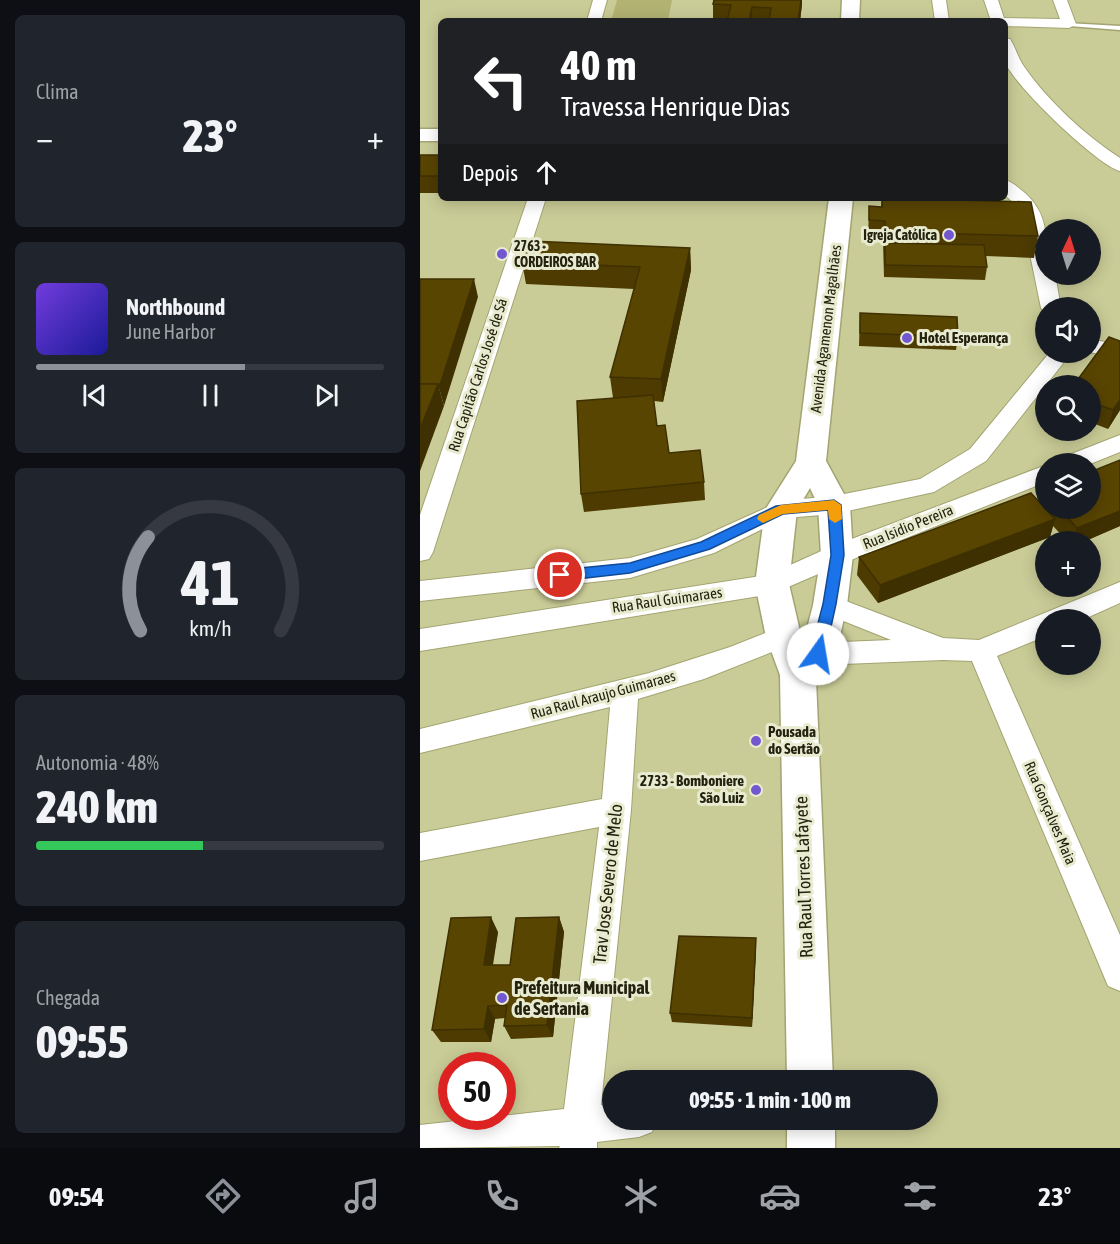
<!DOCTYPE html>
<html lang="pt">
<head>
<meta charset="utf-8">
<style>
	body { margin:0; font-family:"Asap Condensed",sans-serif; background:#20242c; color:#f1f3f6; height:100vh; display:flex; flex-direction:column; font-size:22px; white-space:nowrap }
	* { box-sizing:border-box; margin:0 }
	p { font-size:20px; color:#9ea1a6 }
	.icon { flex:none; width:33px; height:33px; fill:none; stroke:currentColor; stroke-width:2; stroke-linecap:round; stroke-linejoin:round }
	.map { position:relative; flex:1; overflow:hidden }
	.side { display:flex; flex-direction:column; gap:15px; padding:15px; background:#0d0f14; width:420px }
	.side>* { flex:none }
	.guide { position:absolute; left:18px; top:18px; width:570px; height:183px; border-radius:9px; box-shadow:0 3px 15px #0003; background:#202124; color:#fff; overflow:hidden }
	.needle { width:39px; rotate:4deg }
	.tools { position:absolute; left:615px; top:219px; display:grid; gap:12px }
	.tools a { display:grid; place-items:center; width:66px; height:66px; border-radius:50%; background:#171b24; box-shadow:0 3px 15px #0003; font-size:30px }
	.speed { position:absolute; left:18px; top:1052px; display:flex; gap:12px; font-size:30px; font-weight:700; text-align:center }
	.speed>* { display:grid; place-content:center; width:78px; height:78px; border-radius:50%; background:#171b24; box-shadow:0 3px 15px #0003; line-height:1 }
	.speed .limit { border:9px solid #d22; background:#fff; color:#111 }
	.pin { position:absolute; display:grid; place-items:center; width:51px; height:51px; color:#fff; margin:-26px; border:3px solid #fff; border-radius:50%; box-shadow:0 2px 6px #0007 }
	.me { position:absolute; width:66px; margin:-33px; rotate:13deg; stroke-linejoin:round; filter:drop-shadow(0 0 4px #0008) }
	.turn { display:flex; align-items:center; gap:21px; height:126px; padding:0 24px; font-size:27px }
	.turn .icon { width:78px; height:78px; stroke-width:2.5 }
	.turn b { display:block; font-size:42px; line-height:51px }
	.then { display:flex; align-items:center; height:57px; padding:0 24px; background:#0003; gap:12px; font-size:22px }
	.big { font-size:45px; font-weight:800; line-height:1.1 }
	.side .tile { flex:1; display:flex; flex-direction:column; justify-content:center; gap:9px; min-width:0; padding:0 21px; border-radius:9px; background:#20242c }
	.side .dial { align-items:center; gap:0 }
	.dial svg { height:156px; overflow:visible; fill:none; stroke:#363941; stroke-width:7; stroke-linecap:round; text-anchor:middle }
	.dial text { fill:#f1f3f6; stroke:none }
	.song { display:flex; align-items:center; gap:18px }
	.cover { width:72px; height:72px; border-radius:9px; background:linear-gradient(135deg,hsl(260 70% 55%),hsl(240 70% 35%)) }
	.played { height:6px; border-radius:3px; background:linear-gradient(90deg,#8c9099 60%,#363941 60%) }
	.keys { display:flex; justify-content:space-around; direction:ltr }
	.heat { display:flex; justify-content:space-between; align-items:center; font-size:33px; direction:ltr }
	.charge { height:9px; border-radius:4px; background:linear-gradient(90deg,#34c759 48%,#363941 0) }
	.trip { position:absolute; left:182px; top:1070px; width:336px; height:60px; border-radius:30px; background:#171b24; box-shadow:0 3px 15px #0003; font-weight:800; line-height:60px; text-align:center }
	.tabs { display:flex; height:96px; justify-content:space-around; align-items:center; background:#090b0e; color:#9ea1a6 }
	.tabs .icon { width:42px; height:42px }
	.tabs .on { color:#8c9099 }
	.tabs b { font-size:27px; color:#f1f3f6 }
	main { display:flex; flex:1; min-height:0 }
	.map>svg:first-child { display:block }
</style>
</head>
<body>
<main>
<section class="side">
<div class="tile"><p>Clima</p>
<div class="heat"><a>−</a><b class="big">23°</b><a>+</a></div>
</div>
<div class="tile">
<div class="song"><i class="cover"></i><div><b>Northbound</b><p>June Harbor</p></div></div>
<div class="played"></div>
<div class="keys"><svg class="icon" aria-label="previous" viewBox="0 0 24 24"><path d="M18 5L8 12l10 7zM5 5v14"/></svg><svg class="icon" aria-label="pause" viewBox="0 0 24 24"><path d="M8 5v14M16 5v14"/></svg><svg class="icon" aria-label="next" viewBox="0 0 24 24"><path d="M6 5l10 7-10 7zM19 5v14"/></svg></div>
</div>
<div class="tile dial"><svg viewBox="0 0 100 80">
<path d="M14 69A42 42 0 1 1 86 69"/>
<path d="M14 69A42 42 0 0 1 18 21" stroke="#8c9099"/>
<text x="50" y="56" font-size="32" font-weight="700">41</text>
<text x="50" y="72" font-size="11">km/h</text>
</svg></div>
<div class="tile"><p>Autonomia · 48%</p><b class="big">240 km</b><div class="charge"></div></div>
<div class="tile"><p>Chegada</p><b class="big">09:55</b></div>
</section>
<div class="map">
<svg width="700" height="1148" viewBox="0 0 700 1148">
	<rect width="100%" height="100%" fill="#cacc97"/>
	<path fill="#b2b372" d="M197,0H252L248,21H191Z"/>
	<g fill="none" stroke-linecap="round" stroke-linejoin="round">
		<g stroke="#a3a471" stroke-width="3">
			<path id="lane" d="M647,23L700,26V30L649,26L647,25Z"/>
		</g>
		<g stroke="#a3a471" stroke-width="2">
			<g id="street">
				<path d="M173,0H187L181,21H167Z"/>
				<path d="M512,0H526L529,21H515Z"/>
				<path d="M564,0H578L584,18L640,19L633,0H647L656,24L649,28L585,26V21H571Z"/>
				<path d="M585,38L590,39C596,48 598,59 605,68C629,102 665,135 700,158V171C678,166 590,82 585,61C583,54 585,45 585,38Z"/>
				<path d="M585,180C593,182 598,188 605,193C631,217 626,242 626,274H635L641,308H626V313L621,308L601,210L585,195Z"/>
				<path d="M108,198H126L13,552L9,559L0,561V515Z"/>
				<path d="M670,339L700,345V359L670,352Z"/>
				<path d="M630,352H652L566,461L514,492L414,514L365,518L294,553L210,578L0,601V581L210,558L277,539L361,501L414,496L500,479L550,449Z"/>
				<path d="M700,435V452L670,464H638L641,458Z"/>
				<path d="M626,465V482L426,562L352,594L0,651V629L348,575L408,548Z"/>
				<path d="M700,582V603L662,620H626V636L577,656L700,935V991L688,986L552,661L523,660L398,665L388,662L384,654L388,646L398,643L471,640L401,612L397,605L401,598L410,595L523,638L559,640Z"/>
				<path d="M363,626L372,630L376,637L372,644L284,679L218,699L211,810L181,1105L192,1104V1119H237L232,1132L219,1137L177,1142V1148H139L140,1146L0,1148V1125L144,1109L179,827L0,861V833L182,799L190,707L0,753V729L229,673L310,647Z"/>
			</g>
		</g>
		<g stroke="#a3a471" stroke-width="3">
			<g id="secondary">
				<path d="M422,0H440L439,21H421Z"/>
				<rect x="0" y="129" width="21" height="12"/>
				<path d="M409,198H433L406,461L430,505L433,555L427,605L416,654L410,664L396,679L413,1080H367L360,675L346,637L335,584L345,510L376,461ZM390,488L398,505L401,555L393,605L383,644L369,584L377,510Z"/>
				<rect x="367" y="1119" width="48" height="29"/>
			</g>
		</g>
		<use href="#lane" fill="#fff" fill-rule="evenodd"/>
		<use href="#street" fill="#fff" fill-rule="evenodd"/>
		<use href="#secondary" fill="#fff" fill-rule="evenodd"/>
	</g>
	<g fill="#4d3b02">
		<path d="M293,4H382L380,21L293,20Z"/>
		<rect x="0" y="155" width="21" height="38"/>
		<path d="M462,198L618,236L614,258L565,256L567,267L565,280L464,277L463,242H448L449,206L461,207Z"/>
		<path d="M270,248L271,270L243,402L234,401L237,426L249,453L284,482L285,500L164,512L161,494L193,398L190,377L214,289L106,284L102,262Z"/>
		<path d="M440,313L538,337L536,350L439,346Z"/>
		<path d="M700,341V410L688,429L670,422V386Z"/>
		<path d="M626,489V508H670L700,526L663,542H648L633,526L630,537L458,603L437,575L439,557L619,501L621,490Z"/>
		<path d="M139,917L144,932L133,1037L91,1039L84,1026L85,1018L75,1019L71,1042H21L12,1030L78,932L73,965H90Z"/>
		<path d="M336,948L332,1027L252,1022L250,1013Z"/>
	</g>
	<g fill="#3e3001">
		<path d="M381,0H382V4L380,21H378Z"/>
		<path d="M332,7V21H329Z"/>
		<path d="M270,248L271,270L243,402L241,379Z"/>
		<path d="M54,279L58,297L24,406L19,388Z"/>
		<path d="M18,384L24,406L0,471V429Z"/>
		<path d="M700,400V410L688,429L693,410Z"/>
		<path d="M700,511V526L663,542H653L657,528Z"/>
		<path d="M635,519L630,537L458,603L460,585Z"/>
		<path d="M71,917L78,932L70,978L64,965Z"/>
		<path d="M139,917L144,932L133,1037L127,1025Z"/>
		<path d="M336,938V948L332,1027V1018Z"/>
		<path d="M68,1006L75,1019L71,1042L64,1029Z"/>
	</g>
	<g fill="#594502" stroke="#3e3001" stroke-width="1.5">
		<path d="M294,0H381L378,21H349L351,8L332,7L329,21H307L311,5L293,4Z"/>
		<rect x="0" y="155" width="21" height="21"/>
		<path d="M462,198L611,202L618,236L465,232V221L449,220V206L462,207Z"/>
		<path d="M110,241L270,248L241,379L190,377L220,267L102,262Z"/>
		<path d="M465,243L564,245L567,267L465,265Z"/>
		<path d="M0,279H54L19,388L18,384H0Z"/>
		<path d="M440,313L537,317L538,337L440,333Z"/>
		<path d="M689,337L700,341V400L693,410L670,402V386H653Z"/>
		<path d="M0,384H18L0,429Z"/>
		<path d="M233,395L237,426L245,425L249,453L280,450L284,482L161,494L157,401Z"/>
		<path d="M700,460V511L657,528L639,508H670V472Z"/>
		<path d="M626,489V495L621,490Z"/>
		<path d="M611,493L635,519L460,585L439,557Z"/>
		<path d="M71,917L64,965H90L96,918L139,917L127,1025L84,1026L87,1005L68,1006L64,1029L12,1030L31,918Z"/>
		<path d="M259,936L336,938L332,1018L250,1013Z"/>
	</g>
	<path fill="#1a73e8" stroke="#114b97" stroke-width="1.5" d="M414,500L421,505L424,555L416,604L405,654L403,658H393L390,654L403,604L411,555L408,510L363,514L290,549L210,573L140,581L133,575L140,570L210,563L281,542L356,506Z"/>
	<path fill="#f59e0b" d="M414,500L421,505L422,519L415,523L409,519L408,510L363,514L343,523L337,519L339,515L361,505Z"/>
	<g fill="#7257d1" stroke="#e9ebd0" stroke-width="2">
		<circle cx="529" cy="235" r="6"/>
		<circle cx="82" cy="254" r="6"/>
		<circle cx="487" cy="338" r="6"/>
		<circle cx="336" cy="741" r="6"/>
		<circle cx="336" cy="790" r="6"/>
		<circle cx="82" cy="998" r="6"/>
	</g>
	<g text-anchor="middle" stroke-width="6" stroke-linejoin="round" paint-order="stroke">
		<g font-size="14" font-weight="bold" fill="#23230f" stroke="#e9ebd0" text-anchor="end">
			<text x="517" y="240">Igreja Católica</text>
			<text x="94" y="251" text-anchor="start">2763 -<tspan x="94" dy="16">CORDEIROS BAR</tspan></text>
		</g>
		<g font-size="15" fill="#23230f" stroke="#e9ebd0">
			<text transform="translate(406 329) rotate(-83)" y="5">Avenida Agamenon Magalhães</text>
			<text transform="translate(58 375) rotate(-72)" y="5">Rua Capitão Carlos José de Sá</text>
			<text transform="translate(488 527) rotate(-22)" y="5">Rua Isidio Pereira</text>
			<text transform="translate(247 600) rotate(-8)" y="5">Rua Raul Guimaraes</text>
			<text transform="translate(183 695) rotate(-15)" y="5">Rua Raul Araujo Guimaraes</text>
			<text transform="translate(630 813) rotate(67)" y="5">Rua Gonçalves Maia</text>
		</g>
		<g font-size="15" font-weight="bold" fill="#23230f" stroke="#e9ebd0" text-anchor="start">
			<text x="499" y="343">Hotel Esperança</text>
			<text x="348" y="737">Pousada<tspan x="348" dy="17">do Sertão</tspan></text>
			<text x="324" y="786" text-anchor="end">2733 - Bomboniere<tspan x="324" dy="17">São Luiz</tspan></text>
		</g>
		<g font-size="18" fill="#23230f" stroke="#e9ebd0">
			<text transform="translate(384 877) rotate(-92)" y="6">Rua Raul Torres Lafayete</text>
			<text transform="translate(188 884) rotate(-84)" y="6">Trav Jose Severo de Melo</text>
		</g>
		<g font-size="18" font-weight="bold" fill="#23230f" stroke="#e9ebd0" text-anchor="start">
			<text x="94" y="994">Prefeitura Municipal<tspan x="94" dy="21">de Sertania</tspan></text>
		</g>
	</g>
</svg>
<div class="tools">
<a><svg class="needle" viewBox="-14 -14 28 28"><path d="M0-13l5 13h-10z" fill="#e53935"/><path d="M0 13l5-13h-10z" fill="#9ea1a6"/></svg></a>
<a><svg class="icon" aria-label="sound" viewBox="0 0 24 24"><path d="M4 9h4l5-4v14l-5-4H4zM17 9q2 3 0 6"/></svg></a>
<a><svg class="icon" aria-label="search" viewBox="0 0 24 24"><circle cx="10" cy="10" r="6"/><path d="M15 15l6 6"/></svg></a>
<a><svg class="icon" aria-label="layers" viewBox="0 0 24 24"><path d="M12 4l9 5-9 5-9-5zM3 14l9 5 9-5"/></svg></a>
<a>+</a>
<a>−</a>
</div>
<div class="speed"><div class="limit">50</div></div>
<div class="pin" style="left:140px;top:575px;background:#d93025"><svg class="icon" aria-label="arrive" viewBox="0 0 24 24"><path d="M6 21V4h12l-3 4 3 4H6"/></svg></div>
<svg class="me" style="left:398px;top:654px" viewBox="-20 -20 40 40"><circle r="19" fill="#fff"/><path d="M0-13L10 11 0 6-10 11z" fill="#1a73e8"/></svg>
<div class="trip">09:55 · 1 min · 100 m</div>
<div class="guide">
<div class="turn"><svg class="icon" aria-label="left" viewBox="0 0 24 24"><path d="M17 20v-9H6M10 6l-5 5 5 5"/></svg><div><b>40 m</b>Travessa Henrique Dias</div></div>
<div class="then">Depois<svg class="icon" aria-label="ahead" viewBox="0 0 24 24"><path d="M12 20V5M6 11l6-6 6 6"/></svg></div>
</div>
</div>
</main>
<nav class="tabs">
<b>09:54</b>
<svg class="icon on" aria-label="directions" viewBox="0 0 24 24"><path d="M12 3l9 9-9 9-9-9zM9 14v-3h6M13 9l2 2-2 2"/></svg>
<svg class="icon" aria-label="music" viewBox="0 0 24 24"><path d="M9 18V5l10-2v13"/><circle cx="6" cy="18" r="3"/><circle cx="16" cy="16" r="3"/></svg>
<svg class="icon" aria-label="phone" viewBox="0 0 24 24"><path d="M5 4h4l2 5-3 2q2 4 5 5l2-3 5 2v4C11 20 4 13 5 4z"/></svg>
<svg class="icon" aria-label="climate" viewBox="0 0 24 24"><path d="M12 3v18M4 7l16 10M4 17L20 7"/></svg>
<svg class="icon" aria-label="car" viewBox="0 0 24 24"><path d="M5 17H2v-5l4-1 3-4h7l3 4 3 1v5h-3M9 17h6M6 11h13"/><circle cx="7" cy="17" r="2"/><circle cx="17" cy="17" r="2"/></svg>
<svg class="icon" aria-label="filters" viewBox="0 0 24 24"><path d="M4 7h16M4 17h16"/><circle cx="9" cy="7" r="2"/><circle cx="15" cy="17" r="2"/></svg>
<b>23°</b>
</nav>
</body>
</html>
